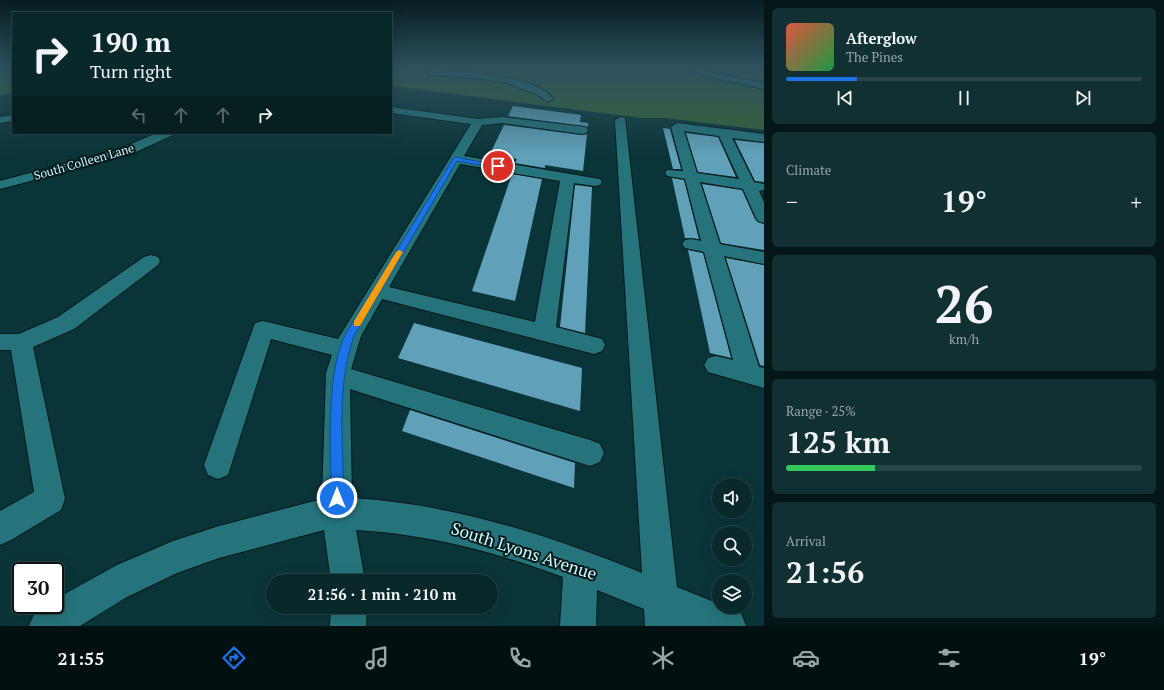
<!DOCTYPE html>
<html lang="en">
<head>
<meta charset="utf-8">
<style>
	body { margin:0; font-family:"PT Serif",serif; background:#113032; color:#f1f3f6; height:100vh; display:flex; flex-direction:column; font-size:15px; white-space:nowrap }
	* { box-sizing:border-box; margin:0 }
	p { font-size:13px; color:#98a6a8 }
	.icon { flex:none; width:22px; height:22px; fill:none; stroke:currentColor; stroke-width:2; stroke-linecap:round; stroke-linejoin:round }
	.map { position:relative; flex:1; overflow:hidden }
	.drawer { display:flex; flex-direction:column; gap:8px; padding:8px; background:#041617; width:400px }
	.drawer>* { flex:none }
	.guide { position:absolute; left:12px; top:12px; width:380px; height:122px; border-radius:0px; box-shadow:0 4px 16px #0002,0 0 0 1px #294447; background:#08282a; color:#f1f3f6; overflow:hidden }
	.tools { position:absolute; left:712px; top:478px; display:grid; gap:8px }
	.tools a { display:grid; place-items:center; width:40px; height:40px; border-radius:50%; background:#08282a; box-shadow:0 4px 16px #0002,0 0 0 1px #294447; font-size:20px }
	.speed { position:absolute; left:12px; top:562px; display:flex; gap:8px; font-size:20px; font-weight:700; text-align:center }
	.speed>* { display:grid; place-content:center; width:52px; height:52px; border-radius:50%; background:#08282a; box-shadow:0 4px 16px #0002,0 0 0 1px #294447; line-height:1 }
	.speed .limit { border:2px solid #111; border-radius:6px; background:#fff; color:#111 }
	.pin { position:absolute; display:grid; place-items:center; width:34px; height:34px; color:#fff; margin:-17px; border:2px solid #fff; border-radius:50%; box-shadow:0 1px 4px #0007 }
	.me { position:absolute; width:44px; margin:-22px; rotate:0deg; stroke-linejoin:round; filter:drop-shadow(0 0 3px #0008) }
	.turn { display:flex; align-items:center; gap:14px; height:84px; padding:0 12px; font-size:18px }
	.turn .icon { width:52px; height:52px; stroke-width:2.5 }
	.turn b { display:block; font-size:28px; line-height:34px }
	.lanes { display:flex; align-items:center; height:38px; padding:0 12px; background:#0003; justify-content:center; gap:20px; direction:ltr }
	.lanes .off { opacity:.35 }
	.big { font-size:30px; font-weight:600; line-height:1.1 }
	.drawer .widget { flex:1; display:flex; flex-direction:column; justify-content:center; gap:6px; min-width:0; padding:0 14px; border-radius:6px; background:#113032 }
	.drawer .dial { align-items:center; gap:0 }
	.dial b { font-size:52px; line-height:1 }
	.song { display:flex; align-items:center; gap:12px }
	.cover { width:48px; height:48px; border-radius:6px; background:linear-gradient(135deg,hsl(10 70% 55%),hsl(140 70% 35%)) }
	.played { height:4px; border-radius:2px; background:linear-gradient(90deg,#1a73e8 20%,#294447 20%) }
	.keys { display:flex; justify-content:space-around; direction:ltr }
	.heat { display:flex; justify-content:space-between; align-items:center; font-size:22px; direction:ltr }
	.charge { height:6px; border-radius:3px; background:linear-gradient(90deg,#34c759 25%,#294447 0) }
	.trip { position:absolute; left:266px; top:574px; width:232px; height:40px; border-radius:20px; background:#08282a; box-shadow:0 4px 16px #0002,0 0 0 1px #294447; font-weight:600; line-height:40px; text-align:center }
	.tabs { display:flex; height:64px; justify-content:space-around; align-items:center; background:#031011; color:#98a6a8 }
	.tabs .icon { width:28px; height:28px }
	.tabs .active { color:#1a73e8 }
	.tabs b { font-size:18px; color:#f1f3f6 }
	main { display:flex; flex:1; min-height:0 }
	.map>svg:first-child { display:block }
</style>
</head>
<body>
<main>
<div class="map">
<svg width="764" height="626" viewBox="0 0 764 626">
	<rect width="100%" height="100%" fill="#0a3538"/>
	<g fill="#366435">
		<path d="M0,67H13V93L0,95Z"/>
		<path d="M391,67H764V130L665,118H640L391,86Z"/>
	</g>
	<g fill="#60a1b9">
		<path d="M513,106L581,115L580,122L588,123V127L508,116Z"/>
		<path d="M504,125L582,135L587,134L583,171L545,165V168L515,163L517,159L490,154Z"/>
		<path d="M663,128L670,129L681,169H673Z"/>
		<path d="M686,133L718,137L736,177L698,172Z"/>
		<path d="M735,140L764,143V182L755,181Z"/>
		<path d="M512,174L542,179L515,301L472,291Z"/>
		<path d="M672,178L684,180L699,239L685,238Z"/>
		<path d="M702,184L742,190L755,219L758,222L764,224V250L721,243Z"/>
		<path d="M575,185L592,187L585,333L560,327Z"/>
		<path d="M688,250L703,253L731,358L710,353Z"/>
		<path d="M726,258L764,265V366L760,365Z"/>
		<path d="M414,323L582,368L580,411L398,358Z"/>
		<path d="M410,410L575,463L574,488L402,431Z"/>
	</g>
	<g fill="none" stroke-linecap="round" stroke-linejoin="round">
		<g stroke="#031a1d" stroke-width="2">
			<g id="minor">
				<path d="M687,67H698L709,72L764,83V89L703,76Z"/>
				<path d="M432,70C460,72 537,74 553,99L548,102L536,94L507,83L484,79L429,75L428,73Z"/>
				<path d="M391,107L478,119L502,117L586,127L588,130L586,133L582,134L502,123L482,125L464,156L600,179L602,182L600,185L595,186L574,183L556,327L602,339L605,345L602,351L594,354L382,299L361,336L351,369L590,440L600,444L604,453L600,462L590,466L350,389L352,498C453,504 548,535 642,573L615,120L621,117L625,118L677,587L719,604V607H726L741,613L746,626H645L644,609L597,590L596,626H560L563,577C496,552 428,534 356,530L365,581H331L324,530L219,558L177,573L127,597L80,626H29C34,613 39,605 55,605V600L61,596L117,565L173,541L219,526L322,499L326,373L332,355L271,339L228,475L218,479L208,475L204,465L255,323L263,321L338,339L471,124L391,113ZM460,164L560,181L535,322L389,287Z"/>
				<path d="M13,115V121L0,123V117Z"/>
				<path d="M677,123L764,134V142L732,138L754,182L764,184V190L759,191L764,202V223L758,221L756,218L743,189L700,182L720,244L764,252V264L724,256L759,367L764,368V388L708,372L704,365L708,358L716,356L733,360L704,252L685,248L682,244L685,240L691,239L701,241L685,179L667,176L665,173L667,170L683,171L671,127ZM684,131L719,136L739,179L697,173Z"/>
				<path d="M157,133H173L171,136L129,155L0,189V181L119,149Z"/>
				<path d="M151,255L158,257L160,261L158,265L74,329L33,347L65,499L61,510L11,540L0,545V511L34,492L11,350H0V334H19L58,317L144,257Z"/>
				<path d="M331,607H367L366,626H330Z"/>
			</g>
		</g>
		<use href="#minor" fill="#25747b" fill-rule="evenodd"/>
	</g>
	<linearGradient id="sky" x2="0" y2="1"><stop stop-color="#061d1f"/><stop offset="0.43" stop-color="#2d515e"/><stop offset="1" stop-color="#2d515e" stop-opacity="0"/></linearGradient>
	<rect width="764" height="155" fill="url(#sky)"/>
	<path fill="#1a73e8" stroke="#114b97" d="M455,157L501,166L498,168L457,161L354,336C336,387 343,444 344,498L342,502L337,504L333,502L331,498C331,452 325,373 346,333L453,159Z"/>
	<path fill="#f59e0b" d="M399,250L403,252L360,326H354V321L396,252Z"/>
	<g text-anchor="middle" stroke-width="4" stroke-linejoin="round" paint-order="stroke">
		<g font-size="12" fill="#d1f5f8" stroke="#001b1e">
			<text transform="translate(84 162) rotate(-16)" y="4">South Colleen Lane</text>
		</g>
		<g font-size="17" fill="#d1f5f8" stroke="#001b1e">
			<text transform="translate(524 551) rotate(18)" y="6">South Lyons Avenue</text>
		</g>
	</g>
</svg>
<div class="tools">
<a><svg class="icon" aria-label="sound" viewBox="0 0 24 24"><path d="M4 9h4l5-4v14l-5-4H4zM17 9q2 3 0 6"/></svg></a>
<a><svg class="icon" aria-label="search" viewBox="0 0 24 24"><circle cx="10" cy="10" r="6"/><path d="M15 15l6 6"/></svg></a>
<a><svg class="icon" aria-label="layers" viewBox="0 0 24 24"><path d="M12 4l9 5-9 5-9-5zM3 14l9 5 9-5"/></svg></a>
</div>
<div class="speed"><div class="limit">30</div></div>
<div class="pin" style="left:498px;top:166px;background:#d93025"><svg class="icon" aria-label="arrive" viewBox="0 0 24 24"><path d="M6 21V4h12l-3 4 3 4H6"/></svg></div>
<svg class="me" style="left:337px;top:498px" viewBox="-20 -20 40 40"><circle r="17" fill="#1a73e8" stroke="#fff" stroke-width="3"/><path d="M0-11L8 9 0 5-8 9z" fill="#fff"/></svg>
<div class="trip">21:56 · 1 min · 210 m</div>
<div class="guide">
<div class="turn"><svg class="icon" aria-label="right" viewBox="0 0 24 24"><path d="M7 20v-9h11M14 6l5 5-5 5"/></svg><div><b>190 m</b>Turn right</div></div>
<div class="lanes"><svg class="icon off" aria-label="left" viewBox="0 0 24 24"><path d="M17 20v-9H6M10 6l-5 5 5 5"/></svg><svg class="icon off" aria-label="ahead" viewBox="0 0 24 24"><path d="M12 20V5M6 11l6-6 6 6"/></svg><svg class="icon off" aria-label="ahead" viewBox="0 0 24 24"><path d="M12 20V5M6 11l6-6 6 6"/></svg><svg class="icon" aria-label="right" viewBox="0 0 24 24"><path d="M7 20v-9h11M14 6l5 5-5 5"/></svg></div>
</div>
</div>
<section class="drawer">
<div class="widget">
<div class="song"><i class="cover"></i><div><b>Afterglow</b><p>The Pines</p></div></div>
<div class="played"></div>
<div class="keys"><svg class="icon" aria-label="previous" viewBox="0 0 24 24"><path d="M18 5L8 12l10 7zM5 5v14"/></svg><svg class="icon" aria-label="pause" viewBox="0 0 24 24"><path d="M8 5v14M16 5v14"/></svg><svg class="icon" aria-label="next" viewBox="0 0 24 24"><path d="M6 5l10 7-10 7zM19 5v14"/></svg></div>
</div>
<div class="widget"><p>Climate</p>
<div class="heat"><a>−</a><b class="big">19°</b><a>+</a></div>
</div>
<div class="widget dial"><b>26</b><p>km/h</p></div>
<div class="widget"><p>Range · 25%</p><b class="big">125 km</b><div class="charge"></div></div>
<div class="widget"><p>Arrival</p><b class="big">21:56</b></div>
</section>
</main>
<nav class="tabs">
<b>21:55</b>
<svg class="icon active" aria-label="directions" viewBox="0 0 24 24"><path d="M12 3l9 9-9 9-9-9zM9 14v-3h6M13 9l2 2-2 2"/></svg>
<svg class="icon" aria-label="music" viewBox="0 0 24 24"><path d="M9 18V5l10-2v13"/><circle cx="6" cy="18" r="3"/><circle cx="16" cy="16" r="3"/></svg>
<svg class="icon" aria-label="phone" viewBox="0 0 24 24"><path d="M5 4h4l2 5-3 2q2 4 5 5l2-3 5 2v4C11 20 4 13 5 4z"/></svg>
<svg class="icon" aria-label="climate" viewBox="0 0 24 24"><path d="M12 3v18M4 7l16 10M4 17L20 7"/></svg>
<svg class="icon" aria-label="car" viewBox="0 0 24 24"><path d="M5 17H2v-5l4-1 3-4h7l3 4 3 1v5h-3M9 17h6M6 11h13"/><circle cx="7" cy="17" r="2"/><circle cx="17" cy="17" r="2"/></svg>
<svg class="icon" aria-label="filters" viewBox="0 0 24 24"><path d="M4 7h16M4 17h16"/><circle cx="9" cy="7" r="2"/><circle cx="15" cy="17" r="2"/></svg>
<b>19°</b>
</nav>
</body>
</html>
